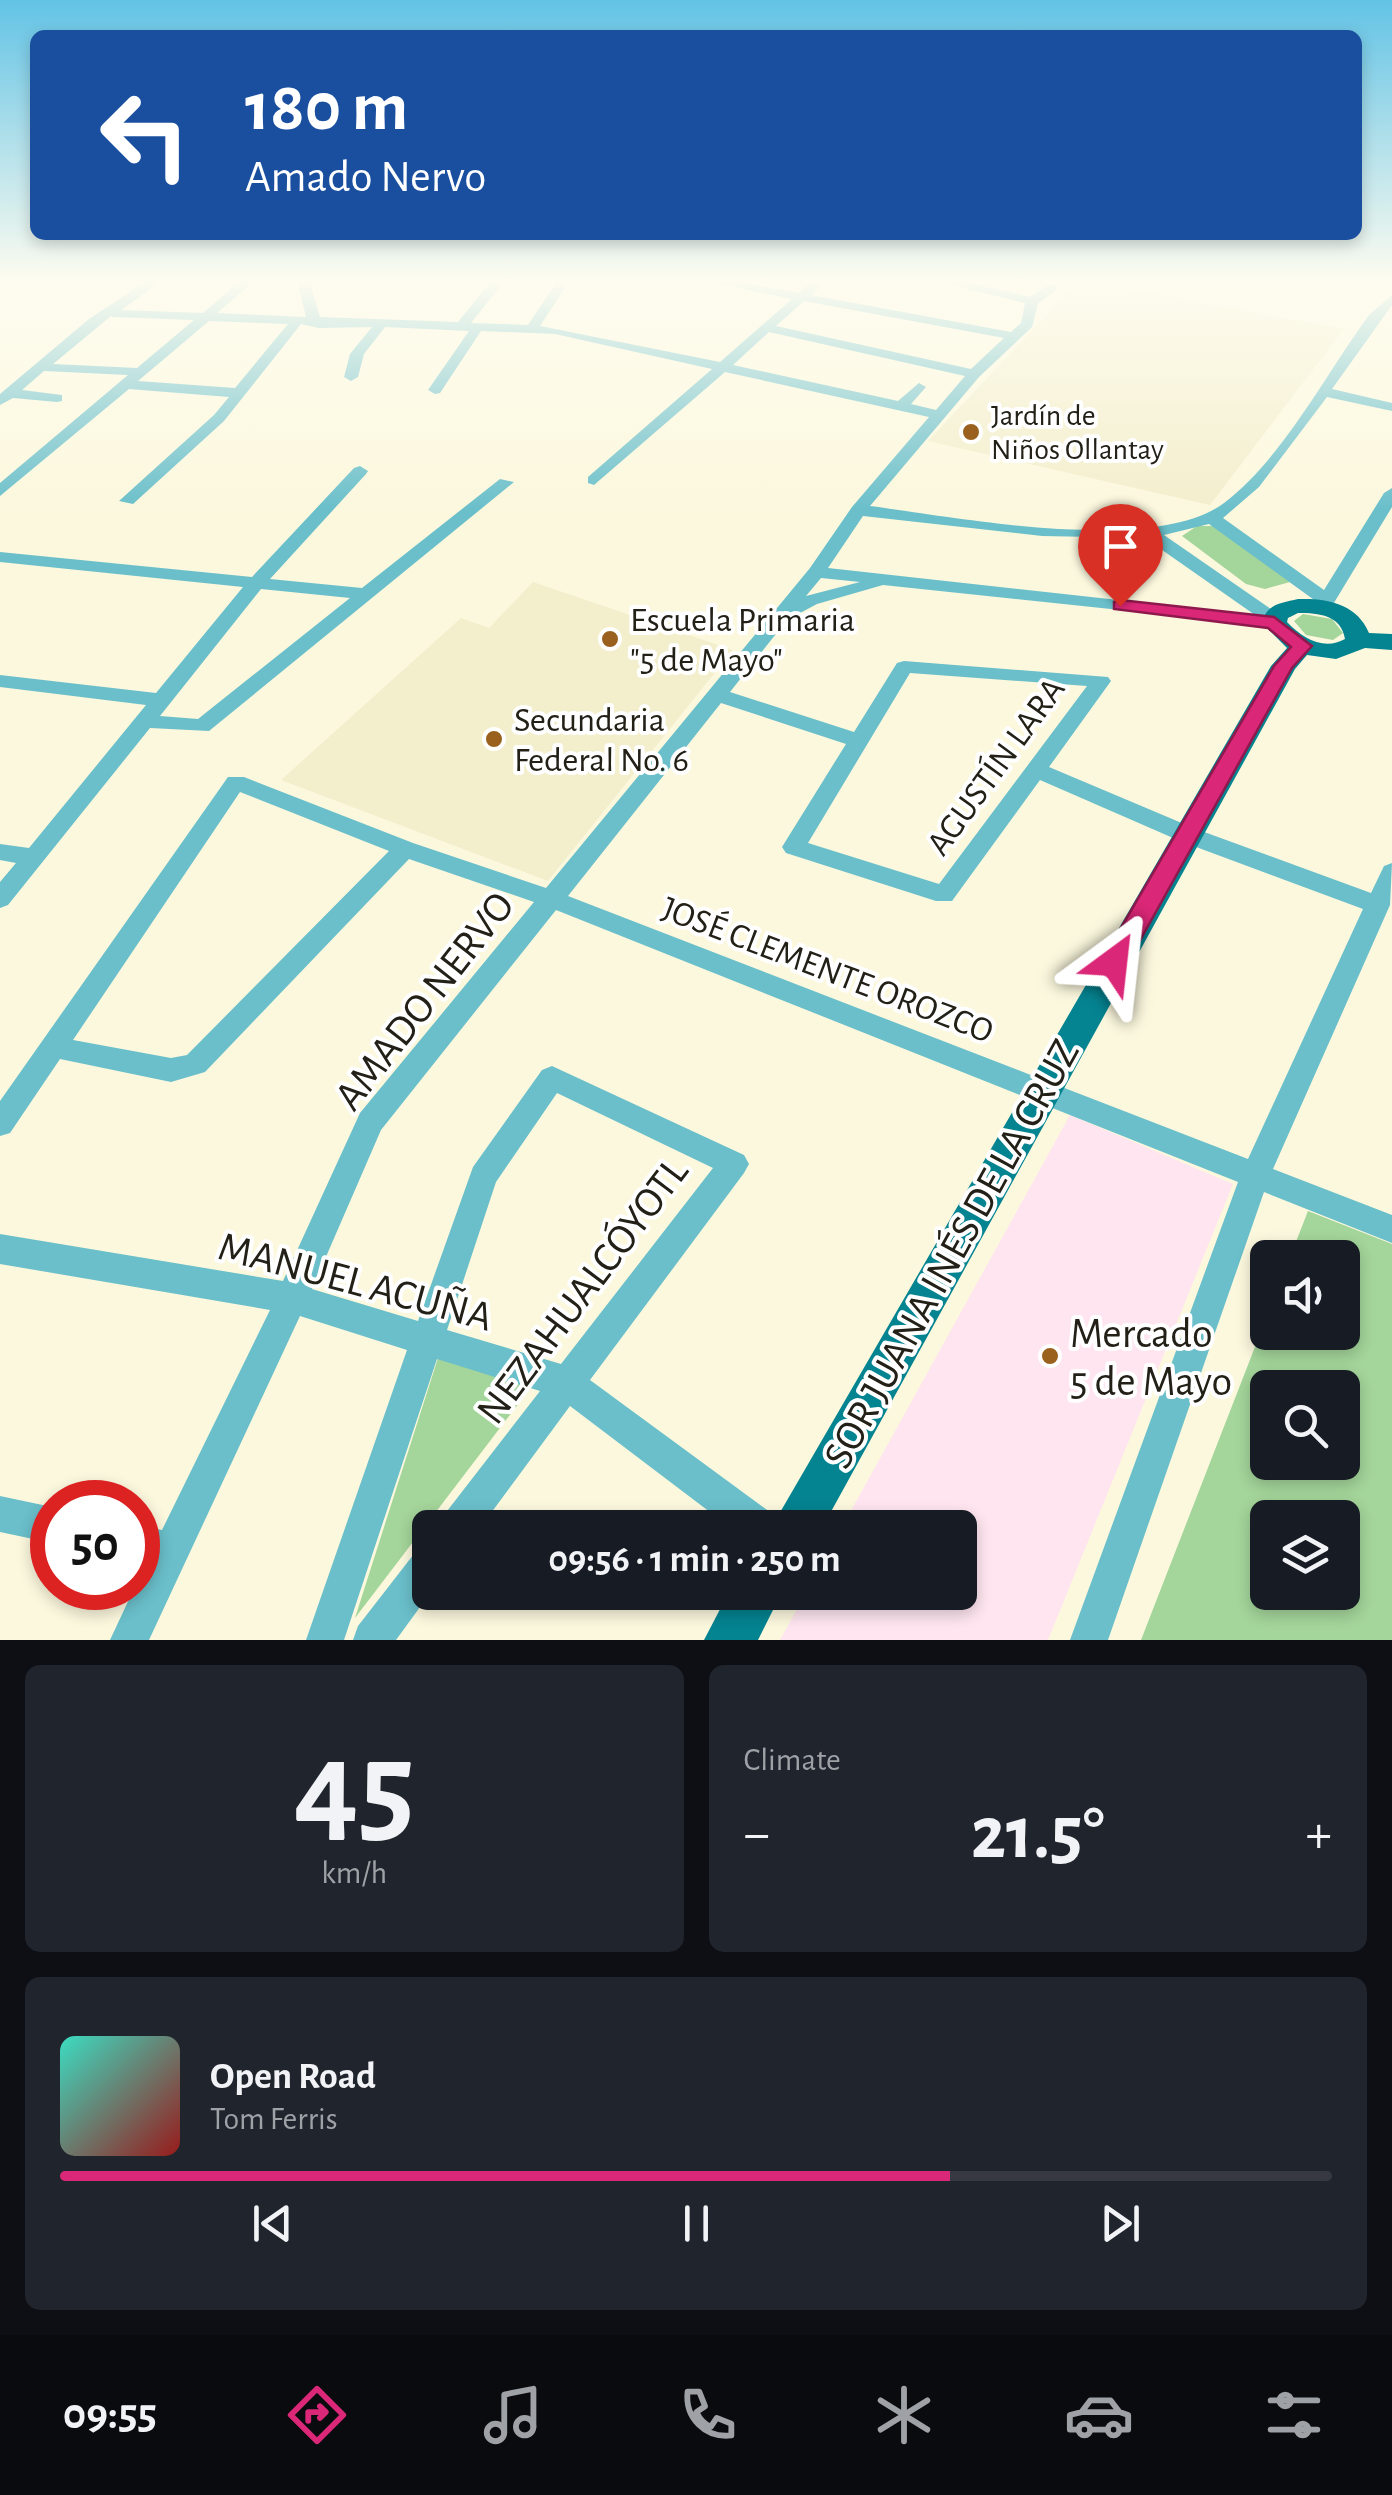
<!DOCTYPE html>
<html lang="en">
<head>
<meta charset="utf-8">
<style>
	body { margin:0; font-family:"Alegreya Sans",sans-serif; background:#20242c; color:#f1f3f6; height:100vh; display:flex; flex-direction:column; font-size:38px; white-space:nowrap }
	* { box-sizing:border-box; margin:0 }
	p { font-size:32px; color:#9ea1a6 }
	.icon { flex:none; width:55px; height:55px; fill:none; stroke:currentColor; stroke-width:2; stroke-linecap:round; stroke-linejoin:round }
	.map { position:relative; height:1640px; overflow:hidden }
	.panel { display:flex; flex-direction:column; gap:25px; padding:25px; background:#0d0f14; flex:1 }
	.panel>* { flex:none }
	.hud { position:absolute; left:30px; top:30px; width:1332px; height:210px; border-radius:15px; box-shadow:0 5px 15px #0003; background:#1a4fa0; color:#fff; overflow:hidden }
	.buttons { position:absolute; left:1250px; top:1240px; display:grid; gap:20px }
	.buttons a { display:grid; place-items:center; width:110px; height:110px; border-radius:15px; background:#171b24; box-shadow:0 5px 15px #0003; font-size:50px }
	.speed { position:absolute; left:30px; top:1480px; display:flex; gap:20px; font-size:50px; font-weight:700; text-align:center }
	.speed>* { display:grid; place-content:center; width:130px; height:130px; border-radius:50%; background:#171b24; box-shadow:0 5px 15px #0003; line-height:1 }
	.speed .limit { border:15px solid #d22; background:#fff; color:#111 }
	.pin { position:absolute; display:grid; place-items:center; width:85px; height:85px; color:#fff; margin:-102px -42px; border-radius:50% 50% 50% 0; rotate:-45deg; box-shadow:0 0 10px #0007 }
	.pin .icon { rotate:45deg }
	.me { position:absolute; width:110px; margin:-55px; rotate:30deg; stroke-linejoin:round; filter:drop-shadow(0 0 8px #0008) }
	.turn { display:flex; align-items:center; gap:35px; height:210px; padding:0 50px; font-size:45px }
	.turn .icon { width:130px; height:130px; stroke-width:2.5 }
	.turn b { display:block; font-size:70px; line-height:85px }
	.big { font-size:75px; font-weight:700; line-height:1.1 }
	.panel .widget { flex:1; display:flex; flex-direction:column; justify-content:center; gap:15px; min-width:0; padding:0 35px; border-radius:15px; background:#20242c }
	.panel .dial { align-items:center; gap:0 }
	.dial b { font-size:130px; line-height:1 }
	.song { display:flex; align-items:center; gap:30px }
	.cover { width:120px; height:120px; border-radius:15px; background:linear-gradient(135deg,hsl(170 70% 55%),hsl(0 70% 35%)) }
	.played { height:10px; border-radius:5px; background:linear-gradient(90deg,#db2777 70%,#363941 70%) }
	.keys { display:flex; justify-content:space-around; direction:ltr }
	.heat { display:flex; justify-content:space-between; align-items:center; font-size:55px; direction:ltr }
	.panel .tiles { flex:1; display:grid; gap:25px; grid-template-columns:1fr 1fr }
	.widget:last-child { grid-column:span 2 }
	.trip { position:absolute; left:412px; top:1510px; width:565px; height:100px; border-radius:15px; background:#171b24; box-shadow:0 5px 15px #0003; font-weight:700; line-height:100px; text-align:center }
	.tab-bar { display:flex; height:160px; justify-content:space-around; align-items:center; background:#090b0e; color:#9ea1a6 }
	.tab-bar .icon { width:70px; height:70px }
	.tab-bar .active { color:#db2777 }
	.tab-bar b { font-size:45px; color:#f1f3f6 }
	.map>svg:first-child { display:block }
</style>
</head>
<body>
<div class="map">
<svg width="1392" height="1640" viewBox="0 0 1392 1640">
	<rect width="100%" height="100%" fill="#fcf8de"/>
	<path fill="#fee5ef" d="M1070,1115L1233,1184L1048,1640H780L806,1593L960,1592V1528L842,1527Z"/>
	<g fill="#f3eecc">
		<path d="M1079,280H1080L1344,329L1210,505L928,441Z"/>
		<path d="M533,582L733,650L548,881L281,780L461,618L489,628Z"/>
	</g>
	<g fill="#a4d59a" fill-rule="evenodd">
		<path d="M1197,526H1219L1290,582L1265,589L1246,584L1182,536Z"/>
		<path d="M1303,614L1332,619L1343,633L1333,640L1306,635L1294,621Z"/>
		<path d="M1308,1211L1392,1244V1640H1141L1267,1316L1268,1332H1342V1258L1290,1257ZM1268,1388H1342V1462H1268ZM1268,1518H1342V1592H1268Z"/>
		<path d="M438,1358L532,1386L355,1618Z"/>
	</g>
	<g fill="none" stroke-linecap="round" stroke-linejoin="round">
		<g fill="#6abfca" fill-rule="evenodd">
			<path d="M148,280H163L121,310L203,313L241,280H255L217,313L306,317L297,280H309L320,317L458,322L492,280H505L471,323L528,325L558,280H570L540,326L720,362L792,299L701,280H729L799,293L813,280H827L811,295L1011,332L1021,323L1025,303L932,280H956L1030,297L1049,284H1057V290L1038,303L1032,327L979,377L870,506C956,517 1153,556 1224,503C1283,458 1325,375 1369,315L1392,295V305L1332,389L1392,403V411L1327,397L1259,487L1223,518L1324,590L1384,493L1392,488V507L1329,611H1317L1314,607L1317,602L1209,524L1164,535L1278,614L1283,623L1281,627L883,585L817,604L787,620L730,692L854,732L897,663L904,661L1108,677L1111,681L1049,767L1196,829L1371,893L1384,866L1392,863L1390,905L1273,1169L1392,1215V1243L1264,1192L1108,1640H1070L1238,1182L556,910L381,1130L312,1289L418,1321L473,1167L542,1070L552,1066L744,1155L749,1164L744,1173L590,1380L774,1515L779,1528H731L570,1406L480,1528H439L444,1515L540,1391L437,1359L344,1640H306L407,1350L300,1316L149,1640H110L146,1563L138,1561V1525L162,1530L270,1310L0,1264V1234L283,1281L360,1113L534,902L409,859L205,1072L171,1082L60,1059L10,1133L0,1136V1101L228,777H244L413,843L546,888L810,568L852,507L929,417L725,372L594,485L588,483V477L712,369L555,334L481,331L440,393L435,394L428,390L469,331L385,327L364,354L358,377L351,381L344,377L350,354L372,327L319,328L301,324L224,421L133,504L119,501L214,415L229,397L129,389L0,496V483L128,375L44,371L22,390L62,395V401L57,402L13,398L0,405V394L89,319ZM804,301L1004,338L971,369L776,326ZM111,316L112,317L194,320L137,368L53,364ZM209,321L288,324L235,388L138,381ZM769,332L965,376L936,410L911,404L926,387L919,383L898,401L733,365ZM863,516L1042,536L1145,538L1255,615L828,568ZM821,578L860,582L806,596ZM910,673L1087,686L939,884L808,843ZM721,703L846,744L782,847L786,853L936,901H952L1040,780L1180,841L1363,909L1248,1159L568,896ZM240,792L389,851L187,1055L171,1058L73,1040ZM557,1093L713,1168L561,1364L447,1330L496,1182Z"/>
			<path d="M360,466L368,471L366,474L270,579L362,588L500,479L514,482L209,731L150,728L8,905L0,908V882L16,863L0,860V844L29,848L146,705L0,687V675L156,693L243,587L0,562V552L252,577L354,468ZM261,589L350,598L198,719L160,716Z"/>
			<path d="M0,1496L52,1507V1543L0,1532Z"/>
			<path d="M430,1545L431,1592L396,1640H353L358,1626L417,1550Z"/>
		</g>
		<g fill="#048390" fill-rule="evenodd">
			<path d="M1298,599C1328,598 1357,604 1369,633L1392,634V650L1365,648L1336,659L1307,655L1295,669L822,1528H771L1271,666L1287,648L1262,623C1266,604 1281,603 1298,599ZM1298,613C1319,613 1341,615 1345,639C1324,651 1302,638 1287,622L1288,618Z"/>
			<path d="M729,1592H782L758,1640H704Z"/>
		</g>
	</g>
	<linearGradient id="sky" x2="0" y2="1"><stop stop-color="#62c3e5"/><stop offset="0.55" stop-color="#fefcf0"/><stop offset="1" stop-color="#fefcf0" stop-opacity="0"/></linearGradient>
	<rect width="1392" height="510" fill="url(#sky)"/>
	<path fill="#db2777" stroke="#8e194d" stroke-width="2.5" d="M1120,600L1274,617L1312,646L1292,668L1124,969H1105L1102,962L1105,955L1274,666L1291,647L1268,628L1114,609V602Z"/>
	<g fill="#99611d" stroke="#fff" stroke-width="4">
		<circle cx="971" cy="432" r="10"/>
		<circle cx="610" cy="639" r="10"/>
		<circle cx="494" cy="739" r="10"/>
		<circle cx="1050" cy="1356" r="10"/>
	</g>
	<g text-anchor="middle" stroke-width="8" stroke-linejoin="round" paint-order="stroke">
		<g font-size="30" fill="#222017" stroke="#fff" text-anchor="start">
			<text x="991" y="425">Jardín de<tspan x="991" dy="34">Niños Ollantay</tspan></text>
		</g>
		<g font-size="35" fill="#222017" stroke="#fff" text-anchor="start">
			<text x="630" y="631">Escuela Primaria<tspan x="630" dy="40">"5 de Mayo"</tspan></text>
			<text x="514" y="731">Secundaria<tspan x="514" dy="40">Federal No. 6</tspan></text>
		</g>
		<g font-size="35" fill="#222017" stroke="#fff">
			<text transform="translate(995 766) rotate(-54)" y="12">AGUSTÍN LARA</text>
			<text transform="translate(828 969) rotate(21)" y="12">JOSÉ CLEMENTE OROZCO</text>
		</g>
		<g font-size="42" fill="#222017" stroke="#fff">
			<text transform="translate(423 1000) rotate(-52)" y="15">AMADO NERVO</text>
			<text transform="translate(950 1253) rotate(-61)" y="15">SOR JUANA INÉS DE LA CRUZ</text>
			<text transform="translate(356 1280) rotate(15)" y="15">MANUEL ACUÑA</text>
			<text transform="translate(581 1290) rotate(-53)" y="15">NEZAHUALCÓYOTL</text>
		</g>
		<g font-size="42" fill="#222017" stroke="#fff" text-anchor="start">
			<text x="1070" y="1347">Mercado<tspan x="1070" dy="48">5 de Mayo</tspan></text>
		</g>
	</g>
</svg>
<div class="buttons">
<a><svg class="icon" aria-label="sound" viewBox="0 0 24 24"><path d="M4 9h4l5-4v14l-5-4H4zM17 9q2 3 0 6"/></svg></a>
<a><svg class="icon" aria-label="search" viewBox="0 0 24 24"><circle cx="10" cy="10" r="6"/><path d="M15 15l6 6"/></svg></a>
<a><svg class="icon" aria-label="layers" viewBox="0 0 24 24"><path d="M12 4l9 5-9 5-9-5zM3 14l9 5 9-5"/></svg></a>
</div>
<div class="speed"><div class="limit">50</div></div>
<div class="pin" style="left:1120px;top:606px;background:#d93025"><svg class="icon" aria-label="arrive" viewBox="0 0 24 24"><path d="M6 21V4h12l-3 4 3 4H6"/></svg></div>
<svg class="me" style="left:1114px;top:962px" viewBox="-20 -20 40 40"><path d="M0-17L14 15 0 8-14 15z" fill="#db2777" stroke="#fff" stroke-width="4"/></svg>
<div class="trip">09:56 · 1 min · 250 m</div>
<div class="hud">
<div class="turn"><svg class="icon" aria-label="left" viewBox="0 0 24 24"><path d="M17 20v-9H6M10 6l-5 5 5 5"/></svg><div><b>180 m</b>Amado Nervo</div></div>
</div>
</div>
<section class="panel">
<div class="tiles">
<div class="widget dial"><b>45</b><p>km/h</p></div>
<div class="widget"><p>Climate</p>
<div class="heat"><a>−</a><b class="big">21.5°</b><a>+</a></div>
</div>
<div class="widget">
<div class="song"><i class="cover"></i><div><b>Open Road</b><p>Tom Ferris</p></div></div>
<div class="played"></div>
<div class="keys"><svg class="icon" aria-label="previous" viewBox="0 0 24 24"><path d="M18 5L8 12l10 7zM5 5v14"/></svg><svg class="icon" aria-label="pause" viewBox="0 0 24 24"><path d="M8 5v14M16 5v14"/></svg><svg class="icon" aria-label="next" viewBox="0 0 24 24"><path d="M6 5l10 7-10 7zM19 5v14"/></svg></div>
</div>
</div>
</section>
<nav class="tab-bar">
<b>09:55</b>
<svg class="icon active" aria-label="directions" viewBox="0 0 24 24"><path d="M12 3l9 9-9 9-9-9zM9 14v-3h6M13 9l2 2-2 2"/></svg>
<svg class="icon" aria-label="music" viewBox="0 0 24 24"><path d="M9 18V5l10-2v13"/><circle cx="6" cy="18" r="3"/><circle cx="16" cy="16" r="3"/></svg>
<svg class="icon" aria-label="phone" viewBox="0 0 24 24"><path d="M5 4h4l2 5-3 2q2 4 5 5l2-3 5 2v4C11 20 4 13 5 4z"/></svg>
<svg class="icon" aria-label="climate" viewBox="0 0 24 24"><path d="M12 3v18M4 7l16 10M4 17L20 7"/></svg>
<svg class="icon" aria-label="car" viewBox="0 0 24 24"><path d="M5 17H2v-5l4-1 3-4h7l3 4 3 1v5h-3M9 17h6M6 11h13"/><circle cx="7" cy="17" r="2"/><circle cx="17" cy="17" r="2"/></svg>
<svg class="icon" aria-label="filters" viewBox="0 0 24 24"><path d="M4 7h16M4 17h16"/><circle cx="9" cy="7" r="2"/><circle cx="15" cy="17" r="2"/></svg>
</nav>
</body>
</html>
